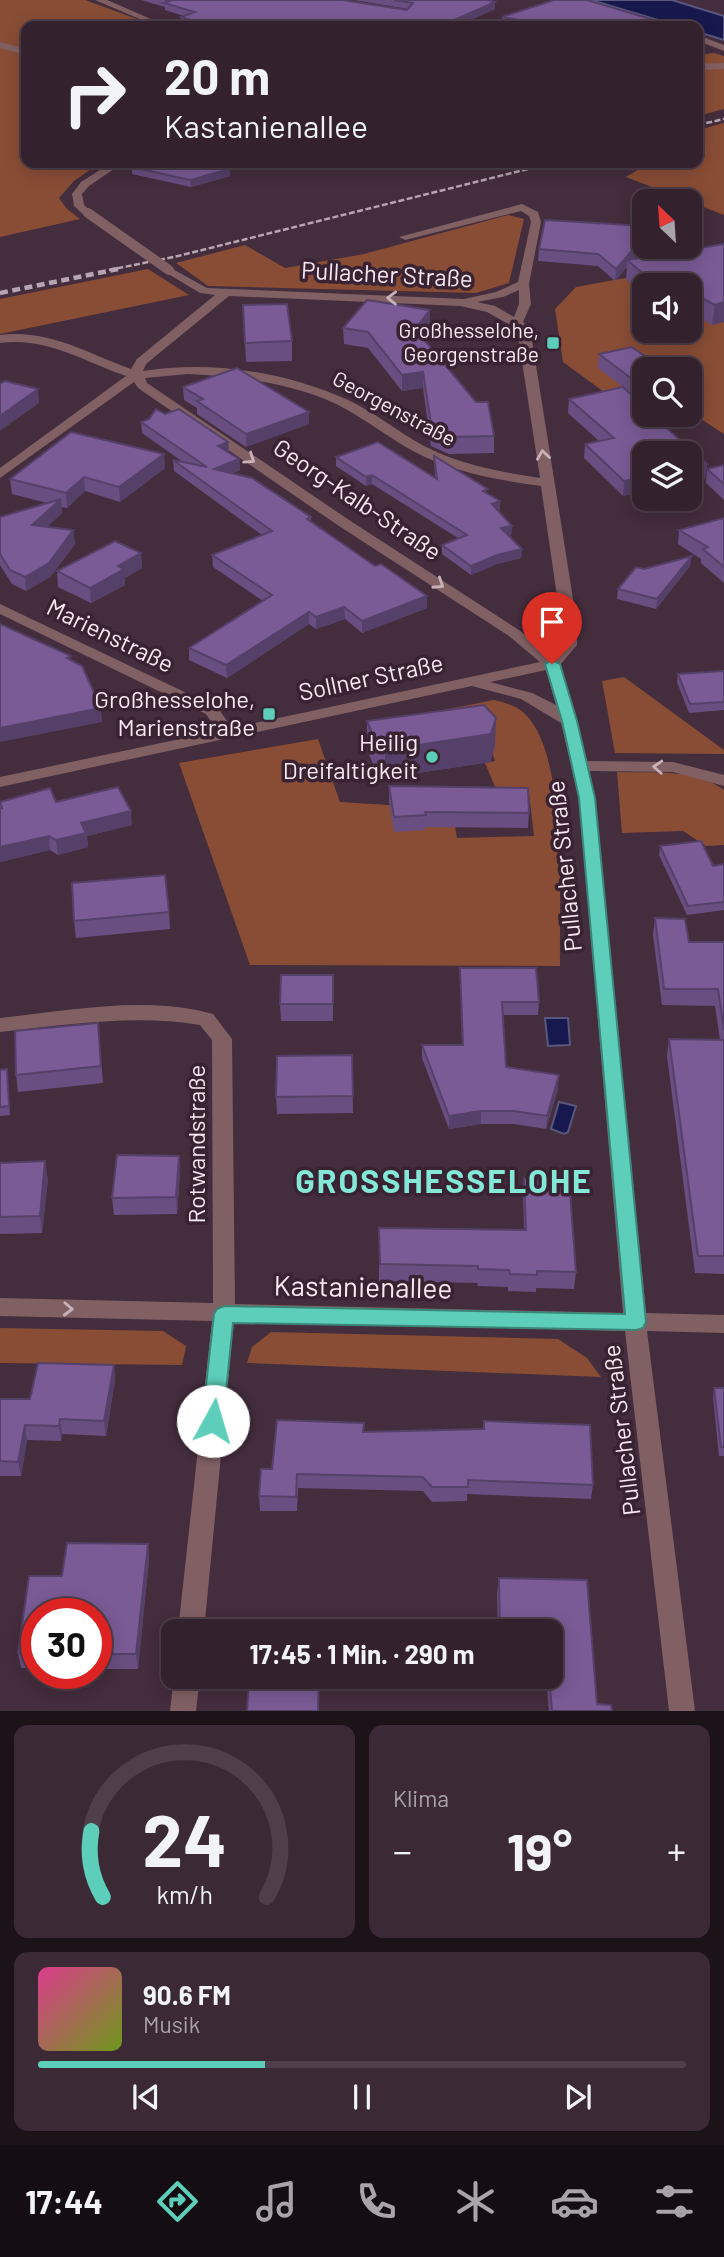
<!DOCTYPE html>
<html lang="de">
<head>
<meta charset="utf-8">
<style>
	body { margin:0; font-family:Barlow,sans-serif; background:#3b2a36; color:#f1f3f6; height:100vh; display:flex; flex-direction:column; font-size:26px; white-space:nowrap }
	* { box-sizing:border-box; margin:0 }
	p { font-size:23px; color:#a9a4aa }
	.icon { flex:none; width:38px; height:38px; fill:none; stroke:currentColor; stroke-width:2; stroke-linecap:round; stroke-linejoin:round }
	.map { position:relative; height:1711px; overflow:hidden }
	.details { display:flex; flex-direction:column; gap:14px; padding:14px; background:#1c1319; flex:1 }
	.details>* { flex:none }
	.guide { position:absolute; left:21px; top:21px; width:682px; height:147px; border-radius:14px; box-shadow:0 4px 18px #0003,0 0 0 2px #4e3f4a; background:#33222e; color:#f1f3f6; overflow:hidden }
	.needle { width:46px; rotate:335deg }
	.tools { position:absolute; left:632px; top:189px; display:grid; gap:14px }
	.tools a { display:grid; place-items:center; width:70px; height:70px; border-radius:14px; background:#33222e; box-shadow:0 4px 18px #0003,0 0 0 2px #4e3f4a; font-size:35px }
	.speed { position:absolute; left:21px; top:1598px; display:flex; gap:14px; font-size:35px; font-weight:700; text-align:center }
	.speed>* { display:grid; place-content:center; width:91px; height:91px; border-radius:50%; background:#33222e; box-shadow:0 4px 18px #0003,0 0 0 2px #4e3f4a; line-height:1 }
	.speed .limit { border:10px solid #d22; background:#fff; color:#111 }
	.pin { position:absolute; display:grid; place-items:center; width:60px; height:60px; color:#fff; margin:-72px -30px; border-radius:50% 50% 50% 0; rotate:-45deg; box-shadow:0 0 7px #0007 }
	.pin .icon { rotate:45deg }
	.me { position:absolute; width:77px; margin:-38px; rotate:6deg; stroke-linejoin:round; filter:drop-shadow(0 0 5px #0008) }
	.turn { display:flex; align-items:center; gap:24px; height:147px; padding:0 28px; font-size:32px }
	.turn .icon { width:91px; height:91px; stroke-width:2.5 }
	.turn b { display:block; font-size:49px; line-height:60px }
	.big { font-size:52px; font-weight:700; line-height:1.1 }
	.details .card { flex:1; display:flex; flex-direction:column; justify-content:center; gap:10px; min-width:0; padding:0 24px; border-radius:14px; background:#3b2a36 }
	.details .dial { align-items:center; gap:0 }
	.dial svg { height:182px; overflow:visible; fill:none; stroke:#4e3f4a; stroke-width:7; stroke-linecap:round; text-anchor:middle }
	.dial text { fill:#f1f3f6; stroke:none }
	.song { display:flex; align-items:center; gap:21px }
	.cover { width:84px; height:84px; border-radius:10px; background:linear-gradient(135deg,hsl(330 70% 55%),hsl(80 70% 35%)) }
	.played { height:7px; border-radius:4px; background:linear-gradient(90deg,#5cceba 35%,#4e3f4a 35%) }
	.keys { display:flex; justify-content:space-around; direction:ltr }
	.heat { display:flex; justify-content:space-between; align-items:center; font-size:38px; direction:ltr }
	.details .tiles { flex:1; display:grid; gap:14px; grid-template-columns:1fr 1fr }
	.card:last-child { grid-column:span 2 }
	.trip { position:absolute; left:161px; top:1619px; width:402px; height:70px; border-radius:14px; background:#33222e; box-shadow:0 4px 18px #0003,0 0 0 2px #4e3f4a; font-weight:700; line-height:70px; text-align:center }
	.menu { display:flex; height:112px; justify-content:space-around; align-items:center; background:#140e12; color:#a9a4aa }
	.menu .icon { width:49px; height:49px }
	.menu .selected { color:#5cceba }
	.menu b { font-size:32px; color:#f1f3f6 }
	.map>svg:first-child { display:block }
</style>
</head>
<body>
<div class="map">
<svg width="724" height="1711" viewBox="0 0 724 1711">
	<rect width="100%" height="100%" fill="#442d3d"/>
	<g fill="#894d35" fill-rule="evenodd">
		<path d="M0,0H85L156,26H26V163H100L74,181L59,198L67,209L80,219L0,237Z"/>
		<path d="M714,53L724,56V109L698,116V55Z"/>
		<path d="M724,123V215L626,177L649,163H698V130Z"/>
		<path d="M508,215L524,219L509,283L476,293L208,286L176,263L245,245L285,268L364,254Z"/>
		<path d="M724,260V434L690,412V369H644V415H653L637,416L563,362L555,309L576,287ZM644,285H690V331H644Z"/>
		<path d="M148,269L189,295L0,334V299Z"/>
		<path d="M624,677L724,750V754L615,753L602,681Z"/>
		<path d="M494,700C506,703 518,706 527,716C568,760 559,905 560,966L250,965L179,763L318,739L340,802L452,809L457,838L534,836L529,794H498L485,763L495,761L492,752L369,725Z"/>
		<path d="M617,772C651,773 696,768 724,790V845L706,846L683,831L622,833Z"/>
		<path d="M0,1328L163,1331L186,1346L182,1365L0,1363Z"/>
		<path d="M271,1332L558,1339L587,1358L601,1377L247,1363L252,1347Z"/>
	</g>
	<g fill="#17194e" stroke="#5a577f" stroke-width="2">
		<path d="M591,0H672L724,16V40L698,32V26H678Z"/>
		<path d="M545,1018H568L570,1045L548,1046Z"/>
		<path d="M559,1102L576,1106L568,1132L564,1134L551,1129Z"/>
	</g>
	<g fill="none" stroke-linecap="round" stroke-linejoin="round">
		<g fill="#816064" fill-rule="evenodd">
			<path d="M95,0H107L167,26H156Z"/>
			<path d="M698,35L724,45V51L698,41Z"/>
			<path d="M0,42L26,49V55L0,48Z"/>
			<path d="M724,63V69L698,70V64Z"/>
			<path d="M111,163H123L89,186L82,194L84,205L93,213L84,215L74,206L72,194L81,182Z"/>
			<path d="M522,204L538,212L541,222L529,284L531,304L523,322L528,327L532,340L577,624V645L560,665L587,761L673,762L724,775V786L673,772L589,771L595,798L646,1313L724,1315V1333L647,1331L695,1711H669L625,1331L234,1321L204,1631H178L212,1321L0,1316V1298L213,1303L212,1040L200,1025C133,1014 67,1025 0,1032V1018C68,1011 145,995 213,1014L232,1039L235,1304L623,1313L579,798L561,723L521,699L472,686L0,787V777L218,731L206,714L0,614V604L218,708L232,728L540,662L509,636L339,526L138,388L134,382L0,478V468L126,376C82,361 48,337 0,343V335C49,329 86,353 131,369L137,359L215,295L200,293L165,272L163,270L169,267L207,288L464,299L496,292L518,282L531,222L529,216L521,211L405,240L399,237ZM519,290V304L514,317L495,306L477,302L503,297ZM229,296L460,306L487,312L517,329L540,478C499,472 458,464 422,445C397,431 374,412 348,400C286,372 211,360 143,371L146,364ZM188,374C234,376 282,382 325,399C357,412 382,434 413,451C452,472 497,480 541,486L561,624V644L551,656L519,630L349,520L147,383L145,378ZM546,670L556,705L532,693L490,682Z"/>
			<path d="M174,1676H200L196,1711H170Z"/>
		</g>
		<g stroke="#b7a5b1" stroke-width="2.5" stroke-dasharray="6 2.5" stroke-linecap="butt">
			<path d="M698,125L724,119"/>
			<path d="M109,270L178,256L552,163"/>
		</g>
		<path stroke="#b7a5b1" stroke-width="4.5" stroke-dasharray="8 4.5" stroke-linecap="butt" d="M0,293L118,269"/>
		<path stroke="#816064" stroke-width="10" d="M88,213L169,270"/>
	</g>
	<g fill="#694e81">
		<path d="M141,0H342L407,10L408,9L354,0H488L495,9L457,26H188L181,24V17L184,16L165,10V7Z"/>
		<path d="M502,17L674,26H501Z"/>
		<path d="M132,167L230,176L191,187L132,174Z"/>
		<path d="M644,226V247L634,259L724,244V322L712,325L690,313V285H644V295L626,279L627,267L615,281L598,266L538,261L539,249Z"/>
		<path d="M243,305L292,341V361L246,362Z"/>
		<path d="M430,310V326L422,336L494,436V453L449,454L431,446L423,388L402,391L368,348L344,344L343,328Z"/>
		<path d="M599,354L644,369V403L598,368Z"/>
		<path d="M183,387L309,424L246,447L197,414V408L184,400Z"/>
		<path d="M623,387L644,407V415H652L707,464L705,479L690,482V453H644V491L623,496L584,458L585,444L599,441L568,413L569,399Z"/>
		<path d="M165,414L228,442L229,453L239,459L240,470L232,473L311,517V522L427,608L362,633L345,619L316,629L309,624L227,678L189,660V648L263,601L213,567L212,555L262,535L174,471L173,460L183,462L142,433L141,422Z"/>
		<path d="M434,456L488,494L500,510L498,511L512,526L511,535H508L522,549L521,558L497,564L471,575L442,554V545L458,538L372,484L366,486L336,466V457L435,478Z"/>
		<path d="M724,465V500L706,483L707,469Z"/>
		<path d="M165,468L120,502L85,491L67,508L61,507L62,513L47,527L73,530L75,544L50,577L26,591L12,584L0,565V517L47,503L12,494L10,479Z"/>
		<path d="M724,518V583L701,563V559L678,544L679,530Z"/>
		<path d="M141,553L142,568L125,578V585L91,603L58,587L57,571Z"/>
		<path d="M690,566L656,609L617,599L618,589Z"/>
		<path d="M724,671V710L689,713L677,682L678,674Z"/>
		<path d="M367,721L495,746L490,762L385,778H379L367,750Z"/>
		<path d="M389,786L529,813L528,828L425,827V830L394,832L389,801Z"/>
		<path d="M0,802H56L132,825L87,836L88,847L58,855L50,850L0,862Z"/>
		<path d="M660,846L713,866L724,864V910L687,915L659,855Z"/>
		<path d="M169,912L170,929L76,938L74,921Z"/>
		<path d="M655,918L689,942H724V1274L695,1273L667,1056L669,1039L720,1040L715,1006L662,1005L653,935Z"/>
		<path d="M460,968L539,1002L538,1015H503L506,1067L558,1089L546,1129L513,1124H481L449,1129L422,1058V1045H462Z"/>
		<path d="M333,975V1021H281L280,1004Z"/>
		<path d="M98,1023L103,1083L18,1092L16,1075Z"/>
		<path d="M352,1055L353,1113L277,1114L276,1097Z"/>
		<path d="M7,1069L10,1115L0,1116V1070Z"/>
		<path d="M179,1156L180,1173L177,1214L114,1215L112,1198Z"/>
		<path d="M0,1163L48,1179L42,1233L0,1234Z"/>
		<path d="M524,1179L576,1272L574,1289L536,1288V1292L508,1291V1287L477,1286L478,1283L379,1281V1228L524,1230L523,1197Z"/>
		<path d="M114,1365L115,1380L106,1436L62,1434L61,1441L27,1440L21,1476H0V1399H30Z"/>
		<path d="M714,1388H724V1456H719L713,1397Z"/>
		<path d="M364,1432L593,1485L591,1499L467,1494V1501L432,1502L423,1491L298,1488L297,1511H260L259,1496L272,1469Z"/>
		<path d="M67,1543L148,1544L149,1560L138,1669H96V1614H37V1668H21L18,1653L29,1576H62Z"/>
		<path d="M499,1578L587,1580L597,1704L611,1705L612,1711H549L547,1688L500,1686V1676H551V1631H498L497,1594Z"/>
	</g>
	<g fill="#554069">
		<path d="M495,2V9L457,26H441Z"/>
		<path d="M230,169V176L191,187L190,180Z"/>
		<path d="M644,237V247L631,263L627,260V267L615,281L616,269Z"/>
		<path d="M667,280L666,285H653V282Z"/>
		<path d="M724,302V322L712,325L715,305Z"/>
		<path d="M430,310V326L415,345V329Z"/>
		<path d="M423,372V388L402,391V375Z"/>
		<path d="M38,389L39,403L0,431V416Z"/>
		<path d="M309,412V424L246,447V434Z"/>
		<path d="M228,442L229,454L218,446Z"/>
		<path d="M164,454L165,468L120,502L119,487Z"/>
		<path d="M239,459L240,470L214,480V469Z"/>
		<path d="M707,464L705,479L690,482V468Z"/>
		<path d="M372,475V484L366,486V477Z"/>
		<path d="M84,477L85,491L67,508L66,493Z"/>
		<path d="M644,477V491L623,496L624,481Z"/>
		<path d="M61,499L62,513L34,539L32,525Z"/>
		<path d="M500,501V510L491,513L492,504Z"/>
		<path d="M512,526L511,535L500,537L501,528Z"/>
		<path d="M73,530L75,544L50,577L26,591L25,577Z"/>
		<path d="M522,549L521,558L497,564L471,575V566L497,555Z"/>
		<path d="M141,553L142,568L125,578V585L91,603L90,588L118,566Z"/>
		<path d="M692,556L690,566L656,609L657,599Z"/>
		<path d="M427,596V608L362,633V621Z"/>
		<path d="M344,607L345,619L316,629V617Z"/>
		<path d="M309,612V624L227,678L226,665Z"/>
		<path d="M101,708L102,722L0,742V728Z"/>
		<path d="M496,718L495,746L490,762L385,778V750Z"/>
		<path d="M131,811L132,825L87,836L88,847L58,855L56,840L81,823Z"/>
		<path d="M49,836L50,850L0,862V847Z"/>
		<path d="M559,1075L558,1089L546,1129L547,1116Z"/>
		<path d="M481,1111V1124L449,1129V1116Z"/>
		<path d="M179,1156L180,1173L177,1214L176,1197Z"/>
		<path d="M45,1161L48,1179L42,1233L40,1216Z"/>
		<path d="M114,1365L115,1380L106,1436L104,1421Z"/>
		<path d="M60,1419L62,1434L61,1441L59,1426Z"/>
		<path d="M25,1425L27,1440L21,1476L18,1462Z"/>
		<path d="M148,1544L149,1560L138,1669L136,1654Z"/>
	</g>
	<g fill="#7a5b96" stroke="#554069" stroke-width="2">
		<path d="M165,0H342L407,10L413,3L394,0H488L495,2L441,26H210L181,17L195,12L164,3L170,1Z"/>
		<path d="M554,0H587L674,26H552L502,17Z"/>
		<path d="M139,163H218L230,169L190,180L132,167Z"/>
		<path d="M545,220L644,226V237L616,269L598,254L539,249Z"/>
		<path d="M724,244V302L715,305L690,292V285H677L667,280L653,282L627,260Z"/>
		<path d="M367,300L430,310L415,329L476,402H488L494,436L450,437L432,430L423,372L402,375L368,332L343,328Z"/>
		<path d="M287,304L292,341L245,343L243,305Z"/>
		<path d="M632,347L663,369H644V388L599,354Z"/>
		<path d="M237,368L309,412L246,434L197,401L203,399L183,387Z"/>
		<path d="M5,381L38,389L0,416V384Z"/>
		<path d="M623,387L644,407V415H652L707,464L690,468V453H644V477L624,481L585,444L614,438L569,399Z"/>
		<path d="M156,409L165,414L179,409L228,442L218,446L239,459L214,469L252,478L311,517L307,519L375,566L381,564L427,596L362,621L344,607L316,617L309,612L226,665L189,648L272,595L212,555L272,531L173,460L207,467L141,422L149,419Z"/>
		<path d="M71,432L164,454L119,487L84,477L66,493L10,479Z"/>
		<path d="M378,442L437,479L434,456L488,489L483,491L500,501L492,504L512,526L501,528L522,549L497,555L471,566L442,545L467,535L372,475L366,477L336,457Z"/>
		<path d="M724,465V484L707,469Z"/>
		<path d="M61,499L32,525L73,530L49,563L25,577L10,570L0,554V517Z"/>
		<path d="M724,518V567L703,549L708,547L679,530Z"/>
		<path d="M115,541L141,553L118,566L124,569L90,588L57,571Z"/>
		<path d="M692,556L657,599L618,589L636,567L644,569Z"/>
		<path d="M0,624L71,656L67,658L82,666L101,708L0,728Z"/>
		<path d="M724,671V702L690,704L678,674Z"/>
		<path d="M484,705L496,718L491,734L385,750H379L367,721Z"/>
		<path d="M389,786L528,788L529,813L425,812L426,815L394,817Z"/>
		<path d="M118,787L131,811L81,823L86,833L56,840L49,836L0,847V809L2,808L0,802L50,788L56,802Z"/>
		<path d="M701,841L713,866L724,864V902L688,906L660,846Z"/>
		<path d="M165,875L169,912L74,921L72,883Z"/>
		<path d="M655,918L685,919L689,942H724V1030L718,989H664Z"/>
		<path d="M460,968H536L539,1002H502L506,1067L559,1075L547,1116L514,1111H481L449,1116L422,1045H463Z"/>
		<path d="M281,975H333V1004H280Z"/>
		<path d="M98,1023L101,1066L16,1075L15,1031Z"/>
		<path d="M669,1039L724,1040V1256H698Z"/>
		<path d="M352,1055L353,1096L276,1097L277,1056Z"/>
		<path d="M7,1069L9,1106L0,1107V1070Z"/>
		<path d="M117,1155L179,1156L176,1197L112,1198Z"/>
		<path d="M45,1161L40,1216L0,1217V1163Z"/>
		<path d="M524,1179L569,1180L576,1272L537,1271V1275L510,1274L509,1270L478,1269V1266L380,1264L379,1228L526,1230Z"/>
		<path d="M38,1363L114,1365L104,1421L60,1419L59,1426L25,1425L18,1462L0,1461V1399H30Z"/>
		<path d="M714,1388H724V1447H721Z"/>
		<path d="M277,1420L364,1423L363,1432L484,1429V1421L590,1425L593,1485L468,1480V1487H432L423,1477L297,1474L296,1497L259,1496L261,1469H272Z"/>
		<path d="M67,1543L148,1544L136,1654H96V1614H37V1654L18,1653L29,1576H62Z"/>
		<path d="M499,1578L587,1580L597,1704L611,1705L612,1711H552L549,1676H551V1631H500Z"/>
		<path d="M249,1676H319L318,1711H247Z"/>
	</g>
	<defs><path id="oneway-chevron" d="M-2-3.5L2.5 0L-2 3.5" fill="none" stroke-width="1.6" stroke-linecap="round" stroke-linejoin="round" transform="scale(1.75)"/></defs>
	<g stroke="#c8b2b9">
		<use href="#oneway-chevron" transform="translate(392 298) rotate(-179)"/>
		<use href="#oneway-chevron" transform="translate(543 455) rotate(-98)"/>
		<use href="#oneway-chevron" transform="translate(250 459) rotate(34)"/>
		<use href="#oneway-chevron" transform="translate(439 584) rotate(33)"/>
		<use href="#oneway-chevron" transform="translate(658 767) rotate(-177)"/>
		<use href="#oneway-chevron" transform="translate(68 1309) rotate(2)"/>
	</g>
	<path fill="#5cceba" stroke="#3c8679" stroke-width="2" d="M552,660L560,664L577,721L595,798L646,1322L643,1328L636,1330L233,1323L223,1421L220,1427L213,1430L205,1427L202,1421L214,1314L217,1309L224,1306L625,1314L579,798L562,721L545,664Z"/>
	<g fill="#5cceba" stroke="#392332" stroke-width="2.5">
		<rect x="546" y="336" width="14" height="14" rx="3.5"/>
		<rect x="262" y="707" width="14" height="14" rx="3.5"/>
		<circle cx="432" cy="757" r="7"/>
	</g>
	<g text-anchor="middle" stroke-width="7" stroke-linejoin="round" paint-order="stroke">
		<g font-size="21" fill="#f8e8f2" stroke="#392332" text-anchor="end">
			<text x="539" y="338">Großhesselohe,<tspan x="539" dy="24">Georgenstraße</tspan></text>
		</g>
		<g font-size="21" fill="#f8e8f2" stroke="#392332">
			<text transform="translate(394 409) rotate(28)" y="7">Georgenstraße</text>
		</g>
		<g font-size="24" fill="#f8e8f2" stroke="#392332">
			<text transform="translate(387 275) rotate(3)" y="8">Pullacher Straße</text>
			<text transform="translate(357 500) rotate(34)" y="8">Georg-Kalb-Straße</text>
			<text transform="translate(110 636) rotate(26)" y="8">Marienstraße</text>
			<text transform="translate(371 678) rotate(-12)" y="8">Sollner Straße</text>
			<text transform="translate(565 866) rotate(-96)" y="8">Pullacher Straße</text>
			<text transform="translate(197 1144) rotate(-90)" y="8">Rotwandstraße</text>
			<text transform="translate(622 1430) rotate(-97)" y="8">Pullacher Straße</text>
		</g>
		<g font-size="24" fill="#f8e8f2" stroke="#392332" text-anchor="end">
			<text x="255" y="708">Großhesselohe,<tspan x="255" dy="28">Marienstraße</tspan></text>
			<text x="418" y="751">Heilig<tspan x="418" dy="28">Dreifaltigkeit</tspan></text>
		</g>
		<g font-size="28" fill="#f8e8f2" stroke="#392332">
			<text transform="translate(363 1287) rotate(1)" y="10">Kastanienallee</text>
		</g>
		<g font-size="32" font-weight="bold" letter-spacing="2" fill="#83e8d5" stroke="#392332">
			<text x="444" y="1193">GROSSHESSELOHE</text>
		</g>
	</g>
</svg>
<div class="tools">
<a><svg class="needle" viewBox="-14 -14 28 28"><path d="M0-13l5 13h-10z" fill="#e53935"/><path d="M0 13l5-13h-10z" fill="#a9a4aa"/></svg></a>
<a><svg class="icon" aria-label="sound" viewBox="0 0 24 24"><path d="M4 9h4l5-4v14l-5-4H4zM17 9q2 3 0 6"/></svg></a>
<a><svg class="icon" aria-label="search" viewBox="0 0 24 24"><circle cx="10" cy="10" r="6"/><path d="M15 15l6 6"/></svg></a>
<a><svg class="icon" aria-label="layers" viewBox="0 0 24 24"><path d="M12 4l9 5-9 5-9-5zM3 14l9 5 9-5"/></svg></a>
</div>
<div class="speed"><div class="limit">30</div></div>
<div class="pin" style="left:552px;top:664px;background:#d93025"><svg class="icon" aria-label="arrive" viewBox="0 0 24 24"><path d="M6 21V4h12l-3 4 3 4H6"/></svg></div>
<svg class="me" style="left:213px;top:1421px" viewBox="-20 -20 40 40"><circle r="19" fill="#fff"/><path d="M0-13L10 11 0 6-10 11z" fill="#5cceba"/></svg>
<div class="trip">17:45 · 1 Min. · 290 m</div>
<div class="guide">
<div class="turn"><svg class="icon" aria-label="right" viewBox="0 0 24 24"><path d="M7 20v-9h11M14 6l5 5-5 5"/></svg><div><b>20 m</b>Kastanienallee</div></div>
</div>
</div>
<section class="details">
<div class="tiles">
<div class="card dial"><svg viewBox="0 0 100 80">
<path d="M14 69A42 42 0 1 1 86 69"/>
<path d="M14 69A42 42 0 0 1 9 40" stroke="#5cceba"/>
<text x="50" y="56" font-size="32" font-weight="700">24</text>
<text x="50" y="72" font-size="11">km/h</text>
</svg></div>
<div class="card"><p>Klima</p>
<div class="heat"><a>−</a><b class="big">19°</b><a>+</a></div>
</div>
<div class="card">
<div class="song"><i class="cover"></i><div><b>90.6 FM</b><p>Musik</p></div></div>
<div class="played"></div>
<div class="keys"><svg class="icon" aria-label="previous" viewBox="0 0 24 24"><path d="M18 5L8 12l10 7zM5 5v14"/></svg><svg class="icon" aria-label="pause" viewBox="0 0 24 24"><path d="M8 5v14M16 5v14"/></svg><svg class="icon" aria-label="next" viewBox="0 0 24 24"><path d="M6 5l10 7-10 7zM19 5v14"/></svg></div>
</div>
</div>
</section>
<nav class="menu">
<b>17:44</b>
<svg class="icon selected" aria-label="directions" viewBox="0 0 24 24"><path d="M12 3l9 9-9 9-9-9zM9 14v-3h6M13 9l2 2-2 2"/></svg>
<svg class="icon" aria-label="music" viewBox="0 0 24 24"><path d="M9 18V5l10-2v13"/><circle cx="6" cy="18" r="3"/><circle cx="16" cy="16" r="3"/></svg>
<svg class="icon" aria-label="phone" viewBox="0 0 24 24"><path d="M5 4h4l2 5-3 2q2 4 5 5l2-3 5 2v4C11 20 4 13 5 4z"/></svg>
<svg class="icon" aria-label="climate" viewBox="0 0 24 24"><path d="M12 3v18M4 7l16 10M4 17L20 7"/></svg>
<svg class="icon" aria-label="car" viewBox="0 0 24 24"><path d="M5 17H2v-5l4-1 3-4h7l3 4 3 1v5h-3M9 17h6M6 11h13"/><circle cx="7" cy="17" r="2"/><circle cx="17" cy="17" r="2"/></svg>
<svg class="icon" aria-label="filters" viewBox="0 0 24 24"><path d="M4 7h16M4 17h16"/><circle cx="9" cy="7" r="2"/><circle cx="15" cy="17" r="2"/></svg>
</nav>
</body>
</html>
